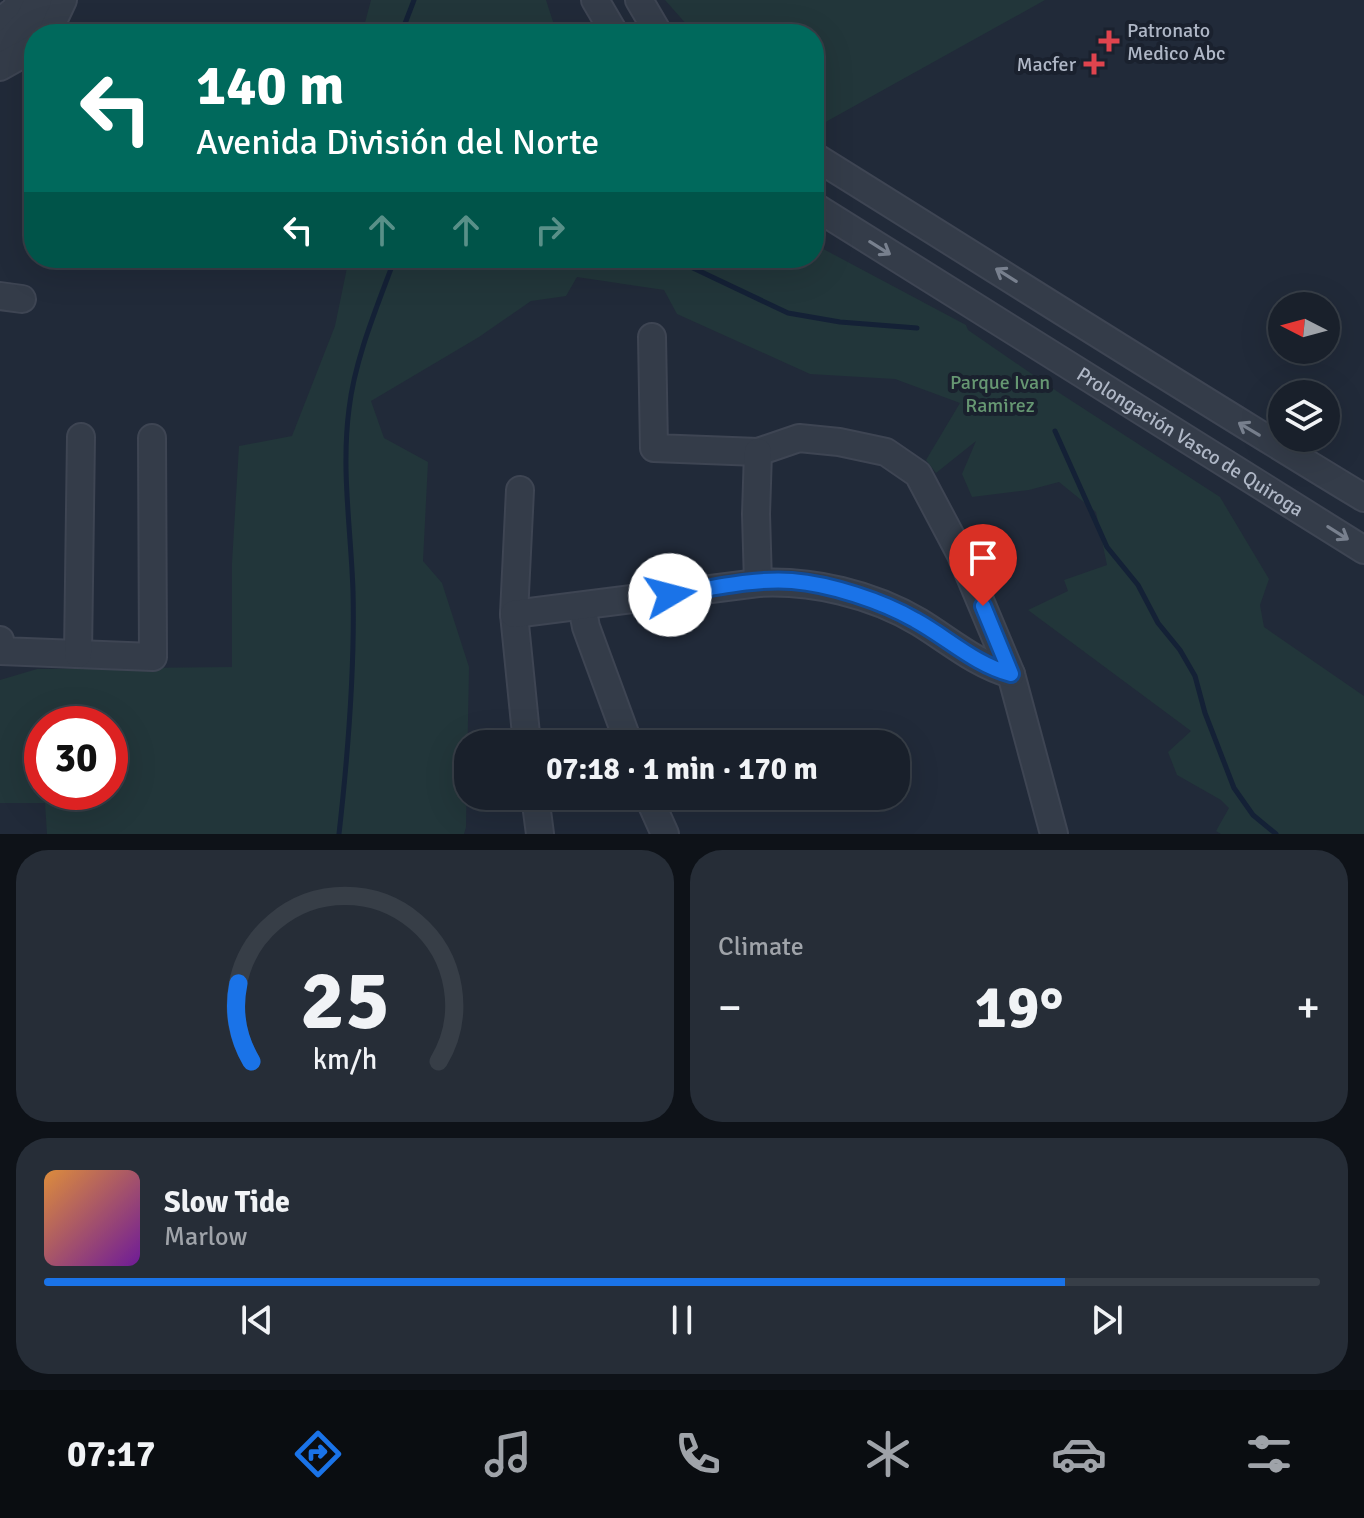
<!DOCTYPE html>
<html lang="en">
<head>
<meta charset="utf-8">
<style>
	body { margin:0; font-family:Signika,sans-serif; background:#262d37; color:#f1f3f6; height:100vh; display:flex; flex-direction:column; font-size:30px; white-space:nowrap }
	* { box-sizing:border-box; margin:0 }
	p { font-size:26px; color:#9fa3a9 }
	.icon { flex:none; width:44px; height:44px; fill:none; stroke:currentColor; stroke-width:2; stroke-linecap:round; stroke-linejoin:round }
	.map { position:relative; height:834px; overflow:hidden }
	.details { display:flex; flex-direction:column; gap:16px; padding:16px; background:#0e1218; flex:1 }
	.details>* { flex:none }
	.top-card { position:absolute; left:24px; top:24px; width:800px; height:244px; border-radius:32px; box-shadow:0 8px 32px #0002,0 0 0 2px #373e47; background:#00695c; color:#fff; overflow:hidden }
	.needle { width:52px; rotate:276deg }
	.controls { position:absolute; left:1268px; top:292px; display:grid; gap:16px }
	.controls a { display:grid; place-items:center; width:72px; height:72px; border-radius:50%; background:#19202b; box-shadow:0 8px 32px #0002,0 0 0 2px #373e47; font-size:40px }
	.speed { position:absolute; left:24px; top:706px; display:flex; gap:16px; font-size:40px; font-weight:700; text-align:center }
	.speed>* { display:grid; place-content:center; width:104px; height:104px; border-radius:50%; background:#19202b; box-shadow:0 8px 32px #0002,0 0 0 2px #373e47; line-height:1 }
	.speed .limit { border:12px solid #d22; background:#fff; color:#111 }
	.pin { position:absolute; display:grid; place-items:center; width:68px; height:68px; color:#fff; margin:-82px -34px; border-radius:50% 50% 50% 0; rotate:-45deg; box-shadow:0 0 8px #0007 }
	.pin .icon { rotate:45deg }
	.me { position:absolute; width:88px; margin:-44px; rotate:82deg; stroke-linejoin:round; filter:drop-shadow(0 0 6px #0008) }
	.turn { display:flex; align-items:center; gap:28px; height:168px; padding:0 40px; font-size:36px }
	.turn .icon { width:104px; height:104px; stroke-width:2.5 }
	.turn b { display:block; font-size:56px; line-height:68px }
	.lanes { display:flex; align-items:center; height:76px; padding:0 40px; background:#0003; justify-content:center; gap:40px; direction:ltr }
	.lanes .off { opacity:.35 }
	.big { font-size:60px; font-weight:700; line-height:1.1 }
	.details .widget { flex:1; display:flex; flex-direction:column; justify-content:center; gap:12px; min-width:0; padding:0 28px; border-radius:32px; background:#262d37 }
	.details .dial { align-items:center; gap:0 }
	.dial svg { height:208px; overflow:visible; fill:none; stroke:#373e47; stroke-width:7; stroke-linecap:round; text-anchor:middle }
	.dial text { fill:#f1f3f6; stroke:none }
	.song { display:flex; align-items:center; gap:24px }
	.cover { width:96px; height:96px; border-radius:12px; background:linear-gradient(135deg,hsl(30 70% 55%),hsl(280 70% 35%)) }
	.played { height:8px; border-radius:4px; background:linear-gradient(90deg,#1a73e8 80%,#373e47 80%) }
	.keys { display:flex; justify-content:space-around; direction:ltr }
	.heat { display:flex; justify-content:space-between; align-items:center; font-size:44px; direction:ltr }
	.details .tiles { flex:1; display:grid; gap:16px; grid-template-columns:1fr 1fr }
	.widget:last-child { grid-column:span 2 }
	.trip { position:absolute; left:454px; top:730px; width:456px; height:80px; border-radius:32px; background:#19202b; box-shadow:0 8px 32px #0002,0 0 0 2px #373e47; font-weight:700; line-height:80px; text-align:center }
	.dock { display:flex; height:128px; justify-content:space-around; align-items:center; background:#0a0d11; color:#9fa3a9 }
	.dock .icon { width:56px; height:56px }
	.dock .active { color:#1a73e8 }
	.dock b { font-size:36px; color:#f1f3f6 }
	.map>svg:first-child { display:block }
</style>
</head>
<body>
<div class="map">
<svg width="1364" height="834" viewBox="0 0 1364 834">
	<rect width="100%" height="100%" fill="#212a39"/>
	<g fill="#22363a" fill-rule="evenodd">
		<path d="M371,0H546L557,34H362Z"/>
		<path d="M665,0H1045L822,124L814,120V34H695Z"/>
		<path d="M814,244L966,325L968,330L1058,392L1220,497L1269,579L1260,605L1264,627L1364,696V834H1221L1216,831L1229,808L1221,800L1177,775L1168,752L1191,731L1028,610L1068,591L1064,580L1107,565L1096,512L1059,482L1029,490L972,497L962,474L976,441L936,473L926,460L960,403L895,379L810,374L677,314L664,290L577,277L566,296L531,301L479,337L371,401L384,438L428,462L423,561L442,583L469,667L466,827L464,834H47L45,803H0V680L37,669L232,667V563L239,446L292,436L335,326L349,258H814ZM42,724H110V792H42Z"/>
	</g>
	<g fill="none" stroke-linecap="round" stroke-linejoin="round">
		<g stroke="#142136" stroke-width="5">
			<path d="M401,34L414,0"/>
			<path d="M672,258L788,313L840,322L917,328"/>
			<path d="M1055,431L1107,547L1138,585L1158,623L1180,650L1195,676L1205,713L1234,788L1253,815L1276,834"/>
			<path d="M339,834C348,754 355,672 353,591C351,530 341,470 349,409C355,358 377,307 395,258"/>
		</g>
		<g stroke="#3e4553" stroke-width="30">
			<g id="minor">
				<path d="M595,0L615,34"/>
				<path d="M639,0L659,34"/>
				<path d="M0,22L15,10L20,0"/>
				<path d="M47,34L63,0"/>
				<path d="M0,50L29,20L38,0"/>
				<path d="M0,67L34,48"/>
				<path d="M814,156C997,270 1179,386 1364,498"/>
				<path id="s1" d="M814,206L1364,550"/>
				<path d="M0,296L22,299"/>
				<path d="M652,337L654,448L758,452L799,438L839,442L886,452L918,474L961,555L1011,674L1054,834"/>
				<path d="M520,490L514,614L527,744"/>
				<path d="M758,583L756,514L758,452"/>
				<path d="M582,606L586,627L629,744"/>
				<path d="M514,614L758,583C812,580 872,594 919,622C950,641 976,664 1011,674"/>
				<path d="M0,640L1,651L153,657L152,438"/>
				<path d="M78,654L81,437"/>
				<path d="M535,796L540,834"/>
				<path d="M648,796L665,834"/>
			</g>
		</g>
		<use href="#minor" stroke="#343c49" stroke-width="26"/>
	</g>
	<defs><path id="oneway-shaft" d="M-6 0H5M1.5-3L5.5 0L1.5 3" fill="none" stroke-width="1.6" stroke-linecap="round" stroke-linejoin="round" transform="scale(2)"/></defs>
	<g stroke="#78808e">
		<use href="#oneway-shaft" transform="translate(880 248) rotate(32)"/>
		<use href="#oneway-shaft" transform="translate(1006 275) rotate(-148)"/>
		<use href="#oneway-shaft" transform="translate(1249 429) rotate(-149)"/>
		<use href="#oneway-shaft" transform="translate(1338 533) rotate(32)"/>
	</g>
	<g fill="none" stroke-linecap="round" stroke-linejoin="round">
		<g stroke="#114b97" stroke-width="20">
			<path id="route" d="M670,595C709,589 752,578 792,581C830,584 882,601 915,620C948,638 974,664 1011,674L983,606"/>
		</g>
		<use href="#route" stroke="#1a73e8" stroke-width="14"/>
	</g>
	<g fill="#e0444e" stroke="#1a212e" stroke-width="3">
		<path d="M1105 29h8v8h8v8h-8v8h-8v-8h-8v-8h8z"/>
		<path d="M1090 52h8v8h8v8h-8v8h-8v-8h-8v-8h8z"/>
	</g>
	<g text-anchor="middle" stroke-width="8" stroke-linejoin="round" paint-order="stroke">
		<g font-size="20" fill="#afb7c6" stroke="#1a212e" text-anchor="start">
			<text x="1127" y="37">Patronato<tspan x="1127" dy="23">Medico Abc</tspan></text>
			<text x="1076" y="71" text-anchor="end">Macfer</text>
		</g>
		<g font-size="20" fill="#669772" stroke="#1a212e">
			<text x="1000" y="389">Parque Ivan<tspan x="1000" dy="23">Ramirez</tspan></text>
		</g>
		<g font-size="20" fill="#afb7c6" stroke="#1a212e">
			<text dy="7" stroke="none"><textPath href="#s1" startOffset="444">Prolongación Vasco de Quiroga</textPath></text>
		</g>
	</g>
</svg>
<div class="controls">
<a><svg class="needle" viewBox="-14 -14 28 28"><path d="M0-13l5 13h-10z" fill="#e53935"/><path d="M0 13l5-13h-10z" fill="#9fa3a9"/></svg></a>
<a><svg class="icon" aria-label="layers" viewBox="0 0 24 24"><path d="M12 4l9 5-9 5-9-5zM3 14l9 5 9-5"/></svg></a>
</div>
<div class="speed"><div class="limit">30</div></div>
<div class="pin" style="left:983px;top:606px;background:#d93025"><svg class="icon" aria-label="arrive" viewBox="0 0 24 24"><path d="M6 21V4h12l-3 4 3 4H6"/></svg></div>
<svg class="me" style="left:670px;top:595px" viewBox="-20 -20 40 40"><circle r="19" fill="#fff"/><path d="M0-13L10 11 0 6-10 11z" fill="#1a73e8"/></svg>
<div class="trip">07:18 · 1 min · 170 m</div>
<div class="top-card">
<div class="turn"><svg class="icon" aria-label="left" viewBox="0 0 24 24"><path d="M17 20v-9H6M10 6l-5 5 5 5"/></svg><div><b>140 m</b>Avenida División del Norte</div></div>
<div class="lanes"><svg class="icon" aria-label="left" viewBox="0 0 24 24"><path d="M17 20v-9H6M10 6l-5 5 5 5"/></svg><svg class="icon off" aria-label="ahead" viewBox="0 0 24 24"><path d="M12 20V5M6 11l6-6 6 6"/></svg><svg class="icon off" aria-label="ahead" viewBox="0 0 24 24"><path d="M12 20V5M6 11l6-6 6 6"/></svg><svg class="icon off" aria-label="right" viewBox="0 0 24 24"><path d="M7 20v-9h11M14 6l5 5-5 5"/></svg></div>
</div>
</div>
<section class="details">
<div class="tiles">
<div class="widget dial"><svg viewBox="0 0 100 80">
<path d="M14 69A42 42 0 1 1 86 69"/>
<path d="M14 69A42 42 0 0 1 9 39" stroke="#1a73e8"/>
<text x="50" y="56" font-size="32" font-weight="700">25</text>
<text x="50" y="72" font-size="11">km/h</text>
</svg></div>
<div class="widget"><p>Climate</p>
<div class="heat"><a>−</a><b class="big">19°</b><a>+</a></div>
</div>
<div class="widget">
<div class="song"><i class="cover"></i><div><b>Slow Tide</b><p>Marlow</p></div></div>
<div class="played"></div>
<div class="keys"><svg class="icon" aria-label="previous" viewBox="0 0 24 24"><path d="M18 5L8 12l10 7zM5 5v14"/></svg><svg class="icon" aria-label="pause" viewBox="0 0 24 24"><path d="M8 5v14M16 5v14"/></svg><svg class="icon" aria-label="next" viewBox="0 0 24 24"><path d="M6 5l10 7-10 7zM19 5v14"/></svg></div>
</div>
</div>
</section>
<nav class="dock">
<b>07:17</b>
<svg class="icon active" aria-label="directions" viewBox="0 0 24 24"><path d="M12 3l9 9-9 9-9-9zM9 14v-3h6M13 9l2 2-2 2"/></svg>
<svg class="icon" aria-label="music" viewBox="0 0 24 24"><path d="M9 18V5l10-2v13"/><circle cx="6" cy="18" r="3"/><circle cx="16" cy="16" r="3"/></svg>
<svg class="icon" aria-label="phone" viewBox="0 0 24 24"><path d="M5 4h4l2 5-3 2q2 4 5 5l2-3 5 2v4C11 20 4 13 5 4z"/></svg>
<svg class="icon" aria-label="climate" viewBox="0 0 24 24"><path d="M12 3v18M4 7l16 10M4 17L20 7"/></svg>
<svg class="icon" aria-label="car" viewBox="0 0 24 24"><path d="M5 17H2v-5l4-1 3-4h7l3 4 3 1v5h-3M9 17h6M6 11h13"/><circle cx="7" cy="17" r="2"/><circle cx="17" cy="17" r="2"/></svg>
<svg class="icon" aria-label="filters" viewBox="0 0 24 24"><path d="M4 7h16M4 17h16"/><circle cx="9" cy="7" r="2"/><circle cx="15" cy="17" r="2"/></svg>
</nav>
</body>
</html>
